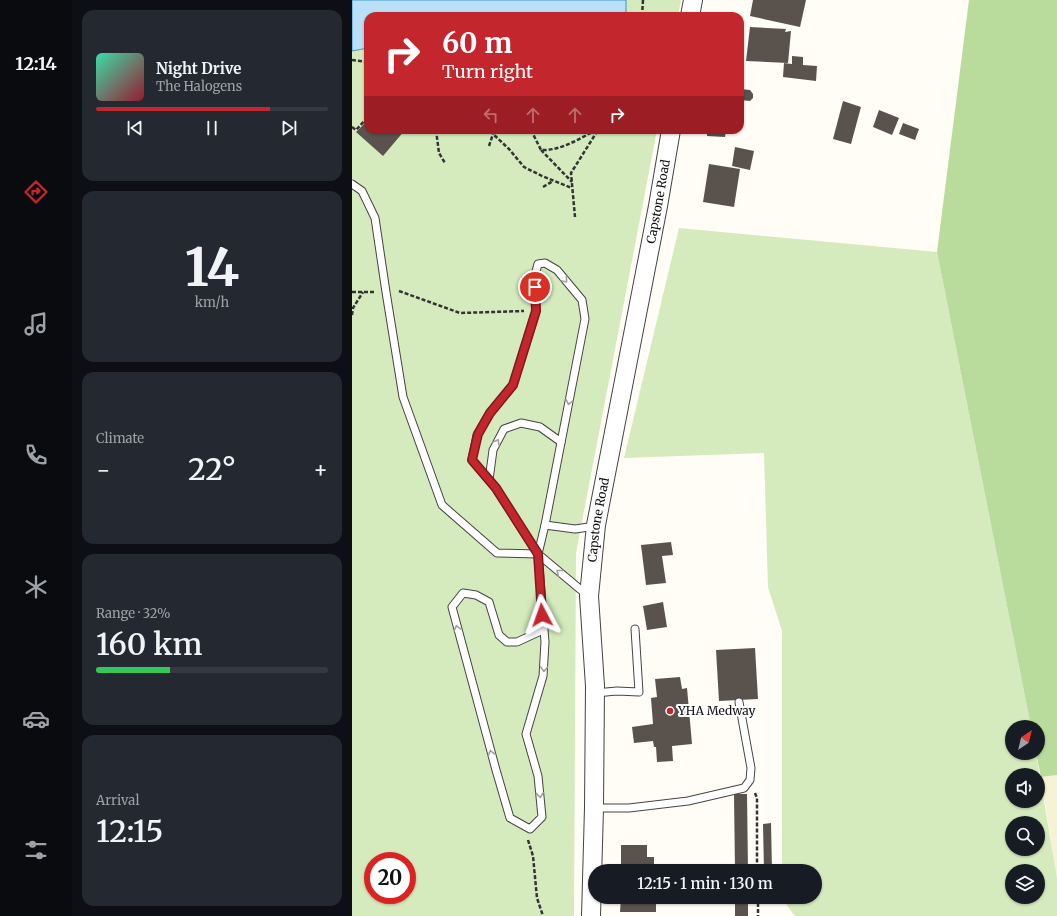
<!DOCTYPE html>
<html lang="en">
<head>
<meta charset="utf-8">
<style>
	body { margin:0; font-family:Merriweather,serif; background:#242831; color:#f1f3f6; height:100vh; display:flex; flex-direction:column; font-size:15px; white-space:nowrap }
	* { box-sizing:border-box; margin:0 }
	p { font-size:13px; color:#9ea1a6 }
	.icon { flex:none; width:22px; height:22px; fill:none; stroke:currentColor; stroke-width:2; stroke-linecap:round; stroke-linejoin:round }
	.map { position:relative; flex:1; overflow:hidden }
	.drawer { display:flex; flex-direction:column; gap:10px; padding:10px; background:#0d0f14; width:280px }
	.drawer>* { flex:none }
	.top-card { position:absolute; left:12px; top:12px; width:380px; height:122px; border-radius:12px; box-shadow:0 1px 3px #0004; background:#c4262e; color:#fff; overflow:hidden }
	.needle { width:26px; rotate:35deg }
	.fabs { position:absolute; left:653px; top:720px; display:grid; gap:8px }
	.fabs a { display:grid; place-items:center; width:40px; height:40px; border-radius:50%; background:#171b24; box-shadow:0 1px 3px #0004; font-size:20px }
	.speed { position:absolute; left:12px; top:852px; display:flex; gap:8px; font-size:20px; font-weight:700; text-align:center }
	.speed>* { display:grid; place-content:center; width:52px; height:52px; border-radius:50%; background:#171b24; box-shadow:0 1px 3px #0004; line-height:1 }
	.speed .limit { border:6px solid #d22; background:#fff; color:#111 }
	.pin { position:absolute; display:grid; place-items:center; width:34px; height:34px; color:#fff; margin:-17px; border:2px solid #fff; border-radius:50%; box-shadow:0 1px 4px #0007 }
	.me { position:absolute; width:44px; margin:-22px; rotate:356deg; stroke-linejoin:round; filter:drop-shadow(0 0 3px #0008) }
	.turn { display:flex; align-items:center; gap:14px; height:84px; padding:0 12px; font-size:18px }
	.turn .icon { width:52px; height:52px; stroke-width:2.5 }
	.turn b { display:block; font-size:28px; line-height:34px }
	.lanes { display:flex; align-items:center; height:38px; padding:0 12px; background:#0003; justify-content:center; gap:20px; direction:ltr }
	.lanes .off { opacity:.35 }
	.big { font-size:30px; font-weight:600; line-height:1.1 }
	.drawer .tile { flex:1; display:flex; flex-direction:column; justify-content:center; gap:6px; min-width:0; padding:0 14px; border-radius:12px; background:#242831 }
	.drawer .dial { align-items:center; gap:0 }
	.dial b { font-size:52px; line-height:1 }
	.song { display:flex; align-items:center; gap:12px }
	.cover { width:48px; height:48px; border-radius:6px; background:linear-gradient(135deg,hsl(160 70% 55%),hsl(350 70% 35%)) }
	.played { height:4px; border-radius:2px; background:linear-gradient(90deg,#c4262e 75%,#363941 75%) }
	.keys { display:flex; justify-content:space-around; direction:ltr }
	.heat { display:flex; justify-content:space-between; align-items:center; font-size:22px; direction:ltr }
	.charge { height:6px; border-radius:3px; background:linear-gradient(90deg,#34c759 32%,#363941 0) }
	.trip { position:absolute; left:236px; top:864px; width:234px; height:40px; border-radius:20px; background:#171b24; box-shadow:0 1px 3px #0004; font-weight:600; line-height:40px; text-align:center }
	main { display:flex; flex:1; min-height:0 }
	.menu { display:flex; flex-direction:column; width:72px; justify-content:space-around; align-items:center; background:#090b0e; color:#9ea1a6 }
	.menu .icon { width:28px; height:28px }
	.menu .active { color:#c4262e }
	.menu b { font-size:18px; color:#f1f3f6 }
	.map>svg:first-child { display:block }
</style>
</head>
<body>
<main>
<nav class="menu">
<b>12:14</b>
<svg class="icon active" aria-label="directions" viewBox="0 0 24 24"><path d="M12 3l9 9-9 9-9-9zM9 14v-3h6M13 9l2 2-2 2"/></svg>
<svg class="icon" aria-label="music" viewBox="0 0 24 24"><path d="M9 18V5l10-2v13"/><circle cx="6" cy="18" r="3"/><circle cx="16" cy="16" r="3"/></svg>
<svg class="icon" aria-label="phone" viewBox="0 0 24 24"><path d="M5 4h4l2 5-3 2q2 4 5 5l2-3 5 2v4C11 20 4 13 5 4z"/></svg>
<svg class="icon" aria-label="climate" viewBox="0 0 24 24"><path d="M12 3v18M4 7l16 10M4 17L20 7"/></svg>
<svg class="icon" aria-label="car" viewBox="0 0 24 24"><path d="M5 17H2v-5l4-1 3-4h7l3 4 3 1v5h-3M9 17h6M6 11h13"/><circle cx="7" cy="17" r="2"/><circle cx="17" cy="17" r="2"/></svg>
<svg class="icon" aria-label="filters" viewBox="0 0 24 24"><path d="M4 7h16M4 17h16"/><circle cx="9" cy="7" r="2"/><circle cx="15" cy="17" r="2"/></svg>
</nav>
<section class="drawer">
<div class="tile">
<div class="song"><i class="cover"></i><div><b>Night Drive</b><p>The Halogens</p></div></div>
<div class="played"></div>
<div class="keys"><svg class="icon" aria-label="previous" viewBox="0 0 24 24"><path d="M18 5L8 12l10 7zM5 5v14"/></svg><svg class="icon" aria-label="pause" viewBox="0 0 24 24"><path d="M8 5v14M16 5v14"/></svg><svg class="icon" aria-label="next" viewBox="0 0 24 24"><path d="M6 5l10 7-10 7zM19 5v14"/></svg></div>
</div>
<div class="tile dial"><b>14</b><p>km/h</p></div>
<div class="tile"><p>Climate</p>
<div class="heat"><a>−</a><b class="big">22°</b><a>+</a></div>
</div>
<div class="tile"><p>Range · 32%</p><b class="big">160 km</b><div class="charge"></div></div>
<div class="tile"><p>Arrival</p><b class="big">12:15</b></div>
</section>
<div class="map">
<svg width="705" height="916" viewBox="0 0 705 916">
	<rect width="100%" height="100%" fill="#fffdf5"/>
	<path fill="#f6f3d4" d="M705,775V878L689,777Z"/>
	<g fill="#d5ebbd" fill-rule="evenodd">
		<path d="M0,0H329L326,16H16V130H305L224,553L222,916H0ZM21,861H55V895H21Z"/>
		<path d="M327,228L585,252L679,727H660V753H684L705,878V916H443L430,899V897H463V871H430V631L416,587L412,453L272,458ZM660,775H686V801H660ZM660,823H686V849H660ZM660,871H686V897H660Z"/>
	</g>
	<path fill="#b9dc9c" d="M617,0H705V775L689,777L684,753H686V727H679L585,252Z"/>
	<path fill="#b9e0f7" stroke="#3f96cf" d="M0,0H274V16H16V48L0,51Z"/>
	<g fill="#5a524d">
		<path d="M401,0H454L448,27L398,16Z"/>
		<path d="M398,27L434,29L433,32L439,31L436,63L394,61Z"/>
		<path d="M440,56L451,57V65L465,66L464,81L431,77L432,63L440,64Z"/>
		<path d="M388,89L398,90L401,94V98L398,101L388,100Z"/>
		<path d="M491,101L509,107L499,144L481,139Z"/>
		<path d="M527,110L547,118L540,135L521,127Z"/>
		<path d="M16,120V130H53L31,156L4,132Z"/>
		<path d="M551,123L567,129L563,140L547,134Z"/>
		<path d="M355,130H374L373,137L355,136Z"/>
		<path d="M383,147L402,151L398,170L380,166Z"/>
		<path d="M357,164L388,169L382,207L351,202Z"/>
		<path d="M319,542L321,555L310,556L314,583L294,585L289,545Z"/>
		<path d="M311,602L315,627L295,630L291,606Z"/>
		<path d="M403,648L406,699L367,701L364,650Z"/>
		<path d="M328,677L330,689L335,688L340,744L320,746L321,761L305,762L304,747H302L301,741L282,743L280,727L301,724L299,698L305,697L303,679Z"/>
		<path d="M382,794H395L396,871H383Z"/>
		<path d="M419,823L420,871H412L411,824Z"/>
		<path d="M269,845H295V857H302V869H294V871H269Z"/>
		<path d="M269,897H294V902H304V912H268Z"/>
		<rect x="383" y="897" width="13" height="19"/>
	</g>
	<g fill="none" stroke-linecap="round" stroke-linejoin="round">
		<g stroke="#444" stroke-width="9">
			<g id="service">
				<path d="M0,184L10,191L23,218L34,292L51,397L90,505L145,553L186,554"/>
				<path d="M137,480L141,450L152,429L169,423L188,427L209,442"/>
				<path d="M235,595L186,554L193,525L223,529L244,526"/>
				<path d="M191,630L165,642H155L147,635L137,602L124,595L111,593L100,607L144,770L158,818L178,829L190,817L186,776L174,734L191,676L193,642L186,554L144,489L120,460L125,435L138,413L161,385L184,311L183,275L186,264L193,263L205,270L230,300L233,319L193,525"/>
				<path d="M243,693L265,691L287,692L283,629"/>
				<path d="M243,808H277L336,801L392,788L398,780L399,768L387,702"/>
			</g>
		</g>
		<g stroke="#444" stroke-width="20">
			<g id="tertiary">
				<path d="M338,16L341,0"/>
				<path id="s1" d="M239,916L242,808L243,686L237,596L244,525L306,206L319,130"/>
			</g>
		</g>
		<g stroke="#333" stroke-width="2.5" stroke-dasharray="4 2" stroke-linecap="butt">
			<path d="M290,16L291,0"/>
			<path d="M0,60L16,62"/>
			<path d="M0,127L4,130L16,117"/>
			<path d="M84,130L87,153L93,163"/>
			<path d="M140,130L141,134L157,149L172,167L190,176L220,188"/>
			<path d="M179,130L189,150C208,151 227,139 244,130"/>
			<path d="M137,146L141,134"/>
			<path d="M189,150L220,182"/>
			<path d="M191,187L201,181"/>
			<path d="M223,217L219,173L246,130"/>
			<path d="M47,291L108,313L172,311"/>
			<path d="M0,292H22"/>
			<path d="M0,315L1,308L11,292"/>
			<path d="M403,793L405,798V871"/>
			<path d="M176,840L181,856L185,898L191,916"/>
			<path d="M406,897V916"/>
		</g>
		<use href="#service" stroke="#fff" stroke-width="7"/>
		<use href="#tertiary" stroke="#fff" stroke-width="18"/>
	</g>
	<defs><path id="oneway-chevron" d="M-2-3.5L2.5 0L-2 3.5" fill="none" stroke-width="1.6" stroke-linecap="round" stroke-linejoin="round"/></defs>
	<g stroke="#a0a0a0">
		<use href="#oneway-chevron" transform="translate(213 280) rotate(50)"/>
		<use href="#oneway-chevron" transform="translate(217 402) rotate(102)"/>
		<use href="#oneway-chevron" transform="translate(145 442) rotate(-62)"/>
		<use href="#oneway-chevron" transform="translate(207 572) rotate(-141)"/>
		<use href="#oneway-chevron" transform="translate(105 628) rotate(-105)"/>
		<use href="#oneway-chevron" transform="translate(192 669) rotate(92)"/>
		<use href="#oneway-chevron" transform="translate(139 753) rotate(-105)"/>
		<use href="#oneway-chevron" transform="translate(188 795) rotate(84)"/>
	</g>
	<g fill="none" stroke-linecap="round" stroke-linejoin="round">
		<g stroke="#7f191e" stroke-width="10">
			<path id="route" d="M183,287L184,311L161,385L138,413L126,434L120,460L144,488L186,554L190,615"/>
		</g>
		<use href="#route" stroke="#c4262e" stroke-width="7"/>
	</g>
	<circle fill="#c4262e" stroke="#fff" stroke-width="1.5" cx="318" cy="711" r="4"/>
	<g text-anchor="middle" stroke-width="4" stroke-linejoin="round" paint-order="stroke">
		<g font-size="12" fill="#111" stroke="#fff">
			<text dy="4" stroke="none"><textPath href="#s1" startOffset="721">Capstone Road</textPath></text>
			<text dy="4" stroke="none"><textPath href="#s1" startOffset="397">Capstone Road</textPath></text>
		</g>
		<g font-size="12" fill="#111" stroke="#fff" text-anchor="start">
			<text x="326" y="715">YHA Medway</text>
		</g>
	</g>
</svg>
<div class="fabs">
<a><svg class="needle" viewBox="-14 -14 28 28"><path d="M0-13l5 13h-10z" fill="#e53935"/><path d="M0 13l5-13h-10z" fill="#9ea1a6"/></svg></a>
<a><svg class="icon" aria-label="sound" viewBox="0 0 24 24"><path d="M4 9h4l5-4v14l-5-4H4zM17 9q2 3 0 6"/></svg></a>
<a><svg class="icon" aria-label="search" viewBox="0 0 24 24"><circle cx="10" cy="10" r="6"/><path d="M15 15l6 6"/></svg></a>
<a><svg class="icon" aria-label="layers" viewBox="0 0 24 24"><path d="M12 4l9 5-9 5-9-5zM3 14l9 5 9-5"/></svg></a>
</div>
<div class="speed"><div class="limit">20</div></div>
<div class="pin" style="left:183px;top:287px;background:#d93025"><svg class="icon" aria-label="arrive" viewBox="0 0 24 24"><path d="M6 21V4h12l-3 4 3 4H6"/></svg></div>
<svg class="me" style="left:190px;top:615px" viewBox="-20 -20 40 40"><path d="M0-17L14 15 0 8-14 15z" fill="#c4262e" stroke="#fff" stroke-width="4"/></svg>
<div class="trip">12:15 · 1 min · 130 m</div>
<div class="top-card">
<div class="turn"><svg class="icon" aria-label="right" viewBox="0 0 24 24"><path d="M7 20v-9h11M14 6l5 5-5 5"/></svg><div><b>60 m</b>Turn right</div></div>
<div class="lanes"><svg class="icon off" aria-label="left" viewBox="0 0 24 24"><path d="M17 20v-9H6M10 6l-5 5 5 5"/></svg><svg class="icon off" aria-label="ahead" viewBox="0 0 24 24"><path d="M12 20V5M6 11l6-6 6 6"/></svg><svg class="icon off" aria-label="ahead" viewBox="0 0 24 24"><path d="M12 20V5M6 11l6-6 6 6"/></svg><svg class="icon" aria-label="right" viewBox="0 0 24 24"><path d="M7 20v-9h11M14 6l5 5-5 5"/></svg></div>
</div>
</div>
</main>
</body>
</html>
